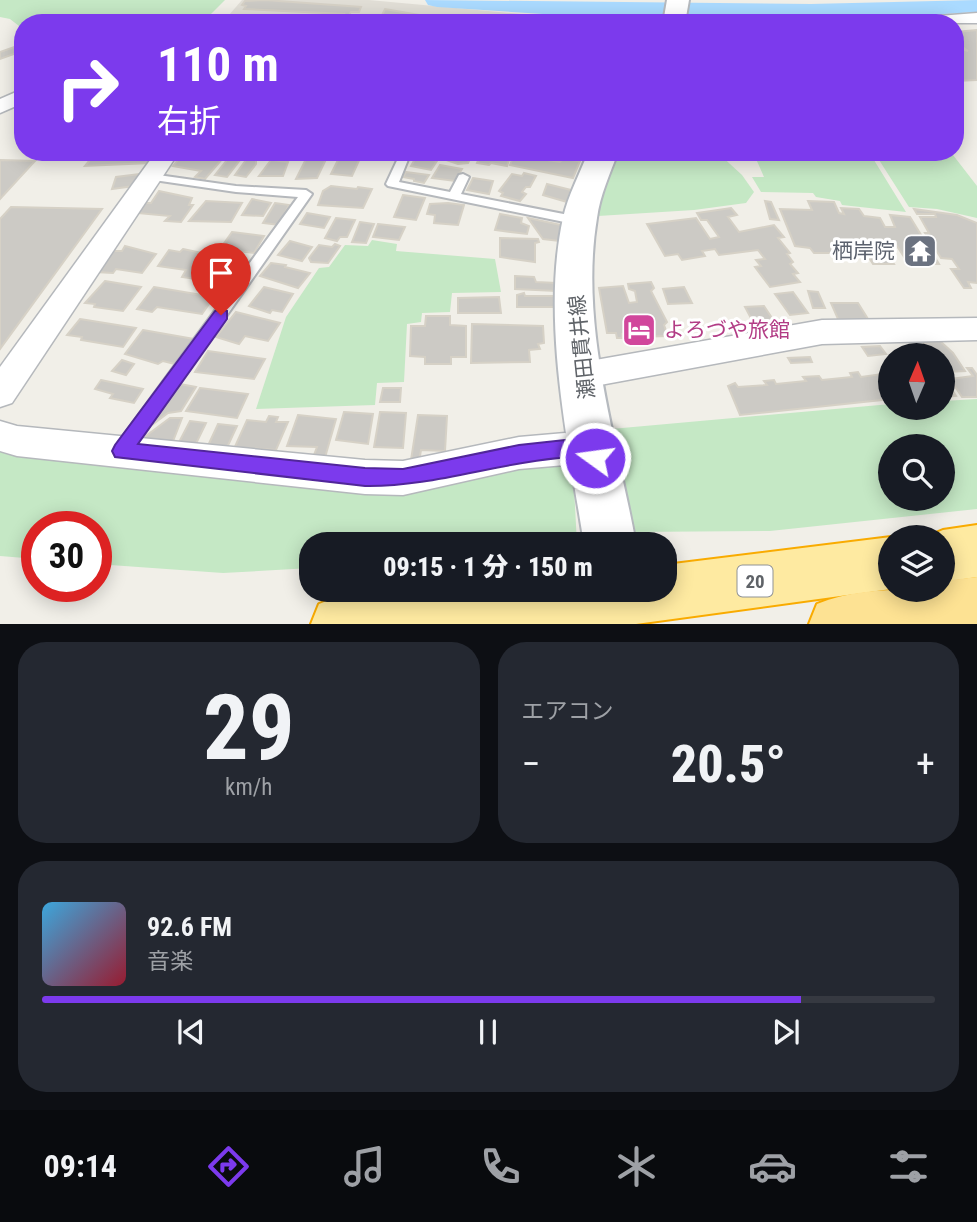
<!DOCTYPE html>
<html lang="ja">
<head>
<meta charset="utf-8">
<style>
	body { margin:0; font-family:"Roboto Condensed","Noto Sans JP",sans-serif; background:#242831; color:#f1f3f6; height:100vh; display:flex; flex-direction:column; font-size:26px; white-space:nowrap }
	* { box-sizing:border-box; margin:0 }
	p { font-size:23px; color:#9ea1a6 }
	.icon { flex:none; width:38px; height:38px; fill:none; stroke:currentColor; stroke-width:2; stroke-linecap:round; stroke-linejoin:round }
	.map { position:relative; height:624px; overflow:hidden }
	.drawer { display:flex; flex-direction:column; gap:18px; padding:18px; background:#0d0f14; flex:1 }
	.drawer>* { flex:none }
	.hud { position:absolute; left:14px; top:14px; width:950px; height:147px; border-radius:28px; box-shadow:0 4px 18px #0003; background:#7c3aed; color:#fff; overflow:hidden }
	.needle { width:46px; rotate:2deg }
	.fabs { position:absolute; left:878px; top:343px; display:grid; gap:14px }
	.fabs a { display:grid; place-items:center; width:77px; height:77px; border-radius:50%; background:#171b24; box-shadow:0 4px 18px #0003; font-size:35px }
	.speed { position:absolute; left:21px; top:511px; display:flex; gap:14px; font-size:35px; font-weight:700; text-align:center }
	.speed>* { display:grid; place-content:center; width:91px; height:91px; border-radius:50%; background:#171b24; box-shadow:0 4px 18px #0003; line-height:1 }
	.speed .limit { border:10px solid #d22; background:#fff; color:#111 }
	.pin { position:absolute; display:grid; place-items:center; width:60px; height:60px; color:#fff; margin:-72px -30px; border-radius:50% 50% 50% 0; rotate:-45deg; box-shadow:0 0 7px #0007 }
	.pin .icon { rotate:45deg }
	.me { position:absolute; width:77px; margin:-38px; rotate:284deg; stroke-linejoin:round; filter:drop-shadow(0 0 5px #0008) }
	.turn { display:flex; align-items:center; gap:24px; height:147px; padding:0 28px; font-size:32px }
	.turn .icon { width:91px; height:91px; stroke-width:2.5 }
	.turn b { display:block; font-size:49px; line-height:60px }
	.big { font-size:52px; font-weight:800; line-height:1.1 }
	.drawer .tile { flex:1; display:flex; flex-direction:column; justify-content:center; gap:10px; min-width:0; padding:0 24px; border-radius:28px; background:#242831 }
	.drawer .dial { align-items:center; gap:0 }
	.dial b { font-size:91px; line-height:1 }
	.song { display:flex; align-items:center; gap:21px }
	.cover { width:84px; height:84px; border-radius:10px; background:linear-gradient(135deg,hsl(200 70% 55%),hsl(350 70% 35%)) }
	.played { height:7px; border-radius:4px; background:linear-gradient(90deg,#7c3aed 85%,#363941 85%) }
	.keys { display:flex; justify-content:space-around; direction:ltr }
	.heat { display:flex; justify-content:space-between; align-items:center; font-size:38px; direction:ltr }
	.drawer .tiles { flex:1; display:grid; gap:18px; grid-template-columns:1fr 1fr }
	.tile:last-child { grid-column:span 2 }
	.trip { position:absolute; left:299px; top:532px; width:378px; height:70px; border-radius:28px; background:#171b24; box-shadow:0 4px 18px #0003; font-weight:800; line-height:70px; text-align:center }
	.menu { display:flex; height:112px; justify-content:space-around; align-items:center; background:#090b0e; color:#9ea1a6 }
	.menu .icon { width:49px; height:49px }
	.menu .active { color:#7c3aed }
	.menu b { font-size:32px; color:#f1f3f6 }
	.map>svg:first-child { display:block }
</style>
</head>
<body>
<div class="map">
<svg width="977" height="624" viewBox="0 0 977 624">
	<rect width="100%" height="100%" fill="#f1efe8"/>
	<path fill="#e1ded6" d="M242,0H369L543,16L534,23H222Z"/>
	<g fill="#c5e8c5" fill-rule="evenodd">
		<path d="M0,0H225L202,23H23V29L10,19L0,17Z"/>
		<path d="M617,152H717L742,175L754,192L746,203L694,210L598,216L597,206Z"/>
		<path d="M753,152H869L906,212L842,205L840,201L816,197L813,193L761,192L752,177H764Z"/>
		<path d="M874,152L953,155L977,186V218L937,209L909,207Z"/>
		<path d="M372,240L397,244L396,251L495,259L501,292L452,293L450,312L422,313L421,322L407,324L404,382L377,383L375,405L256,409L286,317L319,268L329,267L345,245L368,246Z"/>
		<path d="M977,399V509L770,531L629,532L611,429L891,404V408H943V401ZM891,446H943V499H891Z"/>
		<path d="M0,445L368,486L557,459L573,468L577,544H312L311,568L223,573L96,564V527H37V559L0,556Z"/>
	</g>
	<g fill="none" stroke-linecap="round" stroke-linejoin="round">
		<path fill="#aadaff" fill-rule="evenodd" d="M425,0L811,4L977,0V12L877,18L744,19L574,16L437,7L428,5Z"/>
	</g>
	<g fill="#cccac5" stroke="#d6d1c6" stroke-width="2">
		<path d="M265,0L361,7L359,12H351L347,18L366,19L339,23L344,14L244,9L246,6L242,5L245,1Z"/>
		<path d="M385,9L425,16L495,19L494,23H378Z"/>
		<path d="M261,17L316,20L314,23H256Z"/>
		<path d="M977,30V80L956,81V47L968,51L956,42V32Z"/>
		<path d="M14,47L22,51L0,59V52Z"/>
		<path d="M369,152H397L394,159L367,155Z"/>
		<path d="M446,152H473L468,163L458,164L443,159Z"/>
		<path d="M482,152H500L511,154L507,166L491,163L489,165L477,163Z"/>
		<path d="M88,153L143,152L159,153L151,163L85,166L90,160H85L91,153Z"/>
		<path d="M309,153L328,155L317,178L296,179Z"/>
		<path d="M341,154L361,156L352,176L331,174Z"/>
		<path d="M182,155L223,158L205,179L195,177L201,171L173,166Z"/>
		<path d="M231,155L243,156L227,177L215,175Z"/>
		<path d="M514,155L560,162L563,159L580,161L573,178L510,165Z"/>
		<path d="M424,158L437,161L431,170L411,166L415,159Z"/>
		<path d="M0,160L35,161L0,199Z"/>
		<path d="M246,160H256V164L246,177L235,175Z"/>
		<path d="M271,160L288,162L283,176H259Z"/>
		<path d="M440,165L462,169L455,181L432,178Z"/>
		<path d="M406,172L429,175L424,183L414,181V179L403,177Z"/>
		<path d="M524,173L536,176L530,187H526L522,192L526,194L520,201L501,196L503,193L499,191L512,174L522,176Z"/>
		<path d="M140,174L134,186L112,189L116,177Z"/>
		<path d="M473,178L493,181L489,194L467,190Z"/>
		<path d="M547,184L571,190L567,202L543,195Z"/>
		<path d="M331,186L357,189L358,187L372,189L363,208L318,205L323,191Z"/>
		<path d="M159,191L192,198L189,205H193L181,222L165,221L170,216L137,213L145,203H151Z"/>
		<path d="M403,195L425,198L416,220L394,217Z"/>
		<path d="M252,199L271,203L263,216L242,215Z"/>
		<path d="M206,201L242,203L231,222L189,221Z"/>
		<path d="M765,201L771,202L779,220L770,219Z"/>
		<path d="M808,201L834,202L839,213L844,214L841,208L859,209L864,216L880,218L885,227H895L890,215L910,217L939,264L908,263L895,243H882L894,264H873L868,256H855L849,243H844L847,248L833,249L834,253H814L810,248L795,246L780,209L812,210Z"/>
		<path d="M275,203L289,205L279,225L263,223Z"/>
		<path d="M448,203L464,205L458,225L434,223L435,215L427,214L430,204Z"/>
		<path d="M11,207L102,209L0,349V219Z"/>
		<path d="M731,208L737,215L728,217L739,232L774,225L784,237L778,238L790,253L787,254L793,262L790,264L798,273L793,274L800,282L770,287L755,267L761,266L756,260L765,259L758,250L719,255L715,249L702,251L705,256L682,260L678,254L665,256L647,224L696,218L710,239L719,237L707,220H701L697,213Z"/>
		<path d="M914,209L957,215L977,223V283L968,282L971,288H964L951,269H959L952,259L941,258L925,233H929L920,217H936L935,214H917Z"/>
		<path d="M307,213L330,217L324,228L300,224Z"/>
		<path d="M500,214L522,218L521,223L529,226L527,234L495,230Z"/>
		<path d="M336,218L355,220L347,237H340L337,241L325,238Z"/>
		<path d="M528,218L561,225L559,241L543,239Z"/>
		<path d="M360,222L374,224L366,243L352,242Z"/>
		<path d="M378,224L405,227L399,240L373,237Z"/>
		<path d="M232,232L264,236L254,253L220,249Z"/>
		<path d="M500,238L538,239L539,242L535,243V262L500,257Z"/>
		<path d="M290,241L312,247L302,261L278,255Z"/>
		<path d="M335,244L340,246L328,263L311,262L309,258L319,245L332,247Z"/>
		<path d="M125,246L156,254L142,273L116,269L113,273L96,272L112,251H122Z"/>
		<path d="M183,249L211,255L196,279L182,277L186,270L158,266L169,250L180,252Z"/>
		<path d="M271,263L286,265L285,267L310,273L298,288L260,276Z"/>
		<path d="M210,267L240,272L236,281L228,282L224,288L199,284Z"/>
		<path d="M515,276L534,277L536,282L556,283V291L515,289Z"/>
		<path d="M105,281L141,287L123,311L94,307L95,304L85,303Z"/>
		<path d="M651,282L654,288L651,291L667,322L664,325L668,336L633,337V334H622V338H617L616,333H607L599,288L623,286L629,303L637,302L635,291L629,289L628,284Z"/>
		<path d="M154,287L214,297L202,314L157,307L152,312L137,309Z"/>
		<path d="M264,287L293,294L282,312L272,310L270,313L249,306Z"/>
		<path d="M684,287L692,303L668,304L663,289Z"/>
		<path d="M808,291L818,292L825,308H813Z"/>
		<path d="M793,292L808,313L790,315L775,294Z"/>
		<path d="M524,293L525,296H554L556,307H517V295Z"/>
		<path d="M499,297L501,313H458V298Z"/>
		<path d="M831,303H858L868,319H838Z"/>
		<path d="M764,306L774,321L754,324L745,307Z"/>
		<path d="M236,312L280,323L268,341L245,336L239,344L216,337Z"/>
		<path d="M426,316H450V325L466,326V357H451V364H425V357L410,356L411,326H425Z"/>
		<path d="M80,319L136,328L123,347L81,340L82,337L67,335Z"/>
		<path d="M472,324L543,326L544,343L538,344L540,349L529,350L530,362L471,363Z"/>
		<path d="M143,330L194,339L175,364L163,361L158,364L125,354Z"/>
		<path d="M940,341L953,353L965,371L946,372L943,355H931L924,343Z"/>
		<path d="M880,346L886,354L868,356L862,347Z"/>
		<path d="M208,351L265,359L254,379L195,372Z"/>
		<path d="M810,357L812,362L791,363L788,358Z"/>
		<path d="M122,360L134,364L126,375L112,371Z"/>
		<path d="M967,368H972L977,375V397H962L950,379L973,376Z"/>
		<path d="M889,370H891V399L740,415L728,386L735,383L738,387L767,385L764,381L774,380L776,384L806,381L803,377L819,376L822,380L852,377L850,373L858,372L861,377L890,373Z"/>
		<path d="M943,376L956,396L943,397Z"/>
		<path d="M101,380L143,389L134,403L110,398L113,394L95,389Z"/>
		<path d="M180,384L196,387L181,411L168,413L152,425Z"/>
		<path d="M200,388L248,394L237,418L186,411Z"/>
		<path d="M383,388H401L400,402H380Z"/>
		<path d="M344,412L373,414L368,444L336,440Z"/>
		<path d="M380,412L406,413L403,448L374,447Z"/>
		<path d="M298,415L336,419L324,461L312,460L317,447L287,446Z"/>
		<path d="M418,415L447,416L445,451L421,450L419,462L411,460Z"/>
		<path d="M269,416L278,417L276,422H288L276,450L247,448L245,453L233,451L247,420L266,422Z"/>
		<path d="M170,418H182L170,449L141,446L146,436Z"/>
		<path d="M190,421L206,423L193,450L176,448Z"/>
		<path d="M218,424L237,426L225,452L206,450Z"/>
	</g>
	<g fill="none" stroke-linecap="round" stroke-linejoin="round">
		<g stroke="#b5b8bc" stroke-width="4">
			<g id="service">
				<path d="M401,152H411L399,182L450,192L459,175L463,174L469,177L461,194L579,217L585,221L579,225L388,186L386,184Z"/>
				<path d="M151,174L236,186L306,190L312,194L128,456L122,458L116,456L114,451L116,446L298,197L236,192L147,179L145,177Z"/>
			</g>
		</g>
		<g stroke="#b5b8bc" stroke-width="3">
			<g id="minor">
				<path d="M977,13V23H904L912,18Z"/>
				<path d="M675,15L764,18L772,23H668L669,16Z"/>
				<path d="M23,89V103L0,113V99Z"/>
				<path d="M156,152H179L12,403L0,407V367Z"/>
				<path d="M977,318V340L822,344L584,388L573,384L568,375L573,366L584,362L822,320Z"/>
				<path d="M0,421L17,426L365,460L403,461L519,437L565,433L608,447L613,458L608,469L595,474L565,465L519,469L403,495L365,494L17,456L0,451Z"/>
			</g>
		</g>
		<g stroke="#b6babf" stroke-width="4">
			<g id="secondary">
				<path d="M667,0H689L685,23H663Z"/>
				<path d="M588,152H618C610,174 600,195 597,218C579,326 617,439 636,544H584C568,443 541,319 563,218C568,195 580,174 588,152Z"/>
			</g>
		</g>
		<g stroke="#f9ab00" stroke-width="4">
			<g id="trunk">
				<path d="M977,525V577L943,582V537H926L943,530Z"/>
				<path d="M891,537V589L636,624H311L319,604L339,596L423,590H665V565Z"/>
			</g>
		</g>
		<g stroke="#f9ab00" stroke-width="4">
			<path id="motorway" d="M977,577V624H809L817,604C859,587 900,590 943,590V581Z"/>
		</g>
		<use href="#service" fill="#fff" fill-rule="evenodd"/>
		<use href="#minor" fill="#fff" fill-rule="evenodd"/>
		<use href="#secondary" fill="#fff" fill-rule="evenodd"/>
		<use href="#trunk" fill="#feeaa1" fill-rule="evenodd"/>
		<use href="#motorway" fill="#fde293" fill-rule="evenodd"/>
	</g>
	<path fill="#7c3aed" stroke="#51269a" stroke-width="2" d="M221,309L227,311V319L138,444L365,468L403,469L519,445L565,440L601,452L604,458L601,464C587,469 574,456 559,458C493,464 431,487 365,486L115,457L112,451L115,445L215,311Z"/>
	<defs>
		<g id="temple-square" transform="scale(1.75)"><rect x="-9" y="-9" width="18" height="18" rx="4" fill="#6b7280" stroke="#fff"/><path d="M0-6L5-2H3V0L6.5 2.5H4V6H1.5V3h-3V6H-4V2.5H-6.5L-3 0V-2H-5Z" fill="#fff"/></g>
		<g id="hotel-square" transform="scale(1.75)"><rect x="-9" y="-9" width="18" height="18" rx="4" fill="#d1479c" stroke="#fff"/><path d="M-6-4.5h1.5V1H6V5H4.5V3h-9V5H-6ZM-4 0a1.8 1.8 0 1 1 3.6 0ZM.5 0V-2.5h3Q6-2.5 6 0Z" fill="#fff"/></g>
	</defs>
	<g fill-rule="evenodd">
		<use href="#temple-square" x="920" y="251"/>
		<use href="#hotel-square" x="639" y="330"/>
	</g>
	<g text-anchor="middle" stroke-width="6" stroke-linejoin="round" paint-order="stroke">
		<rect fill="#fff" stroke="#8f9295" stroke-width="2" x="737.5" y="565.5" width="35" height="31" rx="5"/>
		<g font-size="19" font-weight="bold" fill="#5f6368">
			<text x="755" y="588">20</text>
		</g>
		<g font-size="21" fill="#5b616d" stroke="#fff" text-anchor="end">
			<text x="895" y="258">栖岸院</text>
		</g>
		<g font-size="21" fill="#b23c85" stroke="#fff" text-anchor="start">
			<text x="664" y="337">よろづや旅館</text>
		</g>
		<g font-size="21" fill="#5f6368" stroke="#fff">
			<text transform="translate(582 347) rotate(-96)" y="7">瀬田貫井線</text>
		</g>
	</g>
</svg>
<div class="fabs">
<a><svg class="needle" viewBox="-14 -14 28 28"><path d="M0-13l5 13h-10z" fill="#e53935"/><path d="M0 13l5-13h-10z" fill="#9ea1a6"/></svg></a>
<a><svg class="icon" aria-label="search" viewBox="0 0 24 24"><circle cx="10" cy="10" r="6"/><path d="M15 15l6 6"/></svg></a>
<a><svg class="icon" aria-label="layers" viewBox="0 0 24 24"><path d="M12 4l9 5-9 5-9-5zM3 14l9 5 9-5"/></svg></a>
</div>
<div class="speed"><div class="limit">30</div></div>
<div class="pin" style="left:221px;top:315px;background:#d93025"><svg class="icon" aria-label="arrive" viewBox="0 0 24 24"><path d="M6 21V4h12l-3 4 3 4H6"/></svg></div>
<svg class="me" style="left:595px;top:458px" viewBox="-20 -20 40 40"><circle r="17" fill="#7c3aed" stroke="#fff" stroke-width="3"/><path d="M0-11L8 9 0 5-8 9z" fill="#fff"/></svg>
<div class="trip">09:15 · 1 分 · 150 m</div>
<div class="hud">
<div class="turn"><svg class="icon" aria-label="right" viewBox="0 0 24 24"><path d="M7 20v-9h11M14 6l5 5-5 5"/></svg><div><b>110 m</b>右折</div></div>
</div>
</div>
<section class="drawer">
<div class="tiles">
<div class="tile dial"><b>29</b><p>km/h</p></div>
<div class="tile"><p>エアコン</p>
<div class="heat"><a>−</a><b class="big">20.5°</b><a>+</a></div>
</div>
<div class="tile">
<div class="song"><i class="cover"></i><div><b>92.6 FM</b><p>音楽</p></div></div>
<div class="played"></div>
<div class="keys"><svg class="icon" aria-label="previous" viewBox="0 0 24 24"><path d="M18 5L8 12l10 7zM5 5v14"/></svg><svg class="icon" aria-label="pause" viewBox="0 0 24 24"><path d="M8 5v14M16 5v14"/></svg><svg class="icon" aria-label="next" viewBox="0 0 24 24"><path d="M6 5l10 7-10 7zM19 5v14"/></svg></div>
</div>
</div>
</section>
<nav class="menu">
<b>09:14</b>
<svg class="icon active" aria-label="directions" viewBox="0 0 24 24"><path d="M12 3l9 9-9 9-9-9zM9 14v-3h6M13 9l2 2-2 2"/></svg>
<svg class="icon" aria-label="music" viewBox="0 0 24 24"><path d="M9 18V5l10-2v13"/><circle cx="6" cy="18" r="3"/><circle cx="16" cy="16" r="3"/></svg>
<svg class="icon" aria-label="phone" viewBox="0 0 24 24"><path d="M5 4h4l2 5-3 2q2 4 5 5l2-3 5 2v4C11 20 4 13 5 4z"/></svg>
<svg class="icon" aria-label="climate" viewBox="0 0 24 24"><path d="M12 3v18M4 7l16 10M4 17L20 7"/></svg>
<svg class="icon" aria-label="car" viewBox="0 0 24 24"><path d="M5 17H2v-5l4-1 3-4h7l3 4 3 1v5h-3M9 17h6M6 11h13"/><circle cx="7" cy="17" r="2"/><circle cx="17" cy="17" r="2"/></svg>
<svg class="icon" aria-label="filters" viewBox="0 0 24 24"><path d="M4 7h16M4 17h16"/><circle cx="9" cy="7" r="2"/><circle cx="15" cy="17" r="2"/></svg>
</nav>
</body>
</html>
